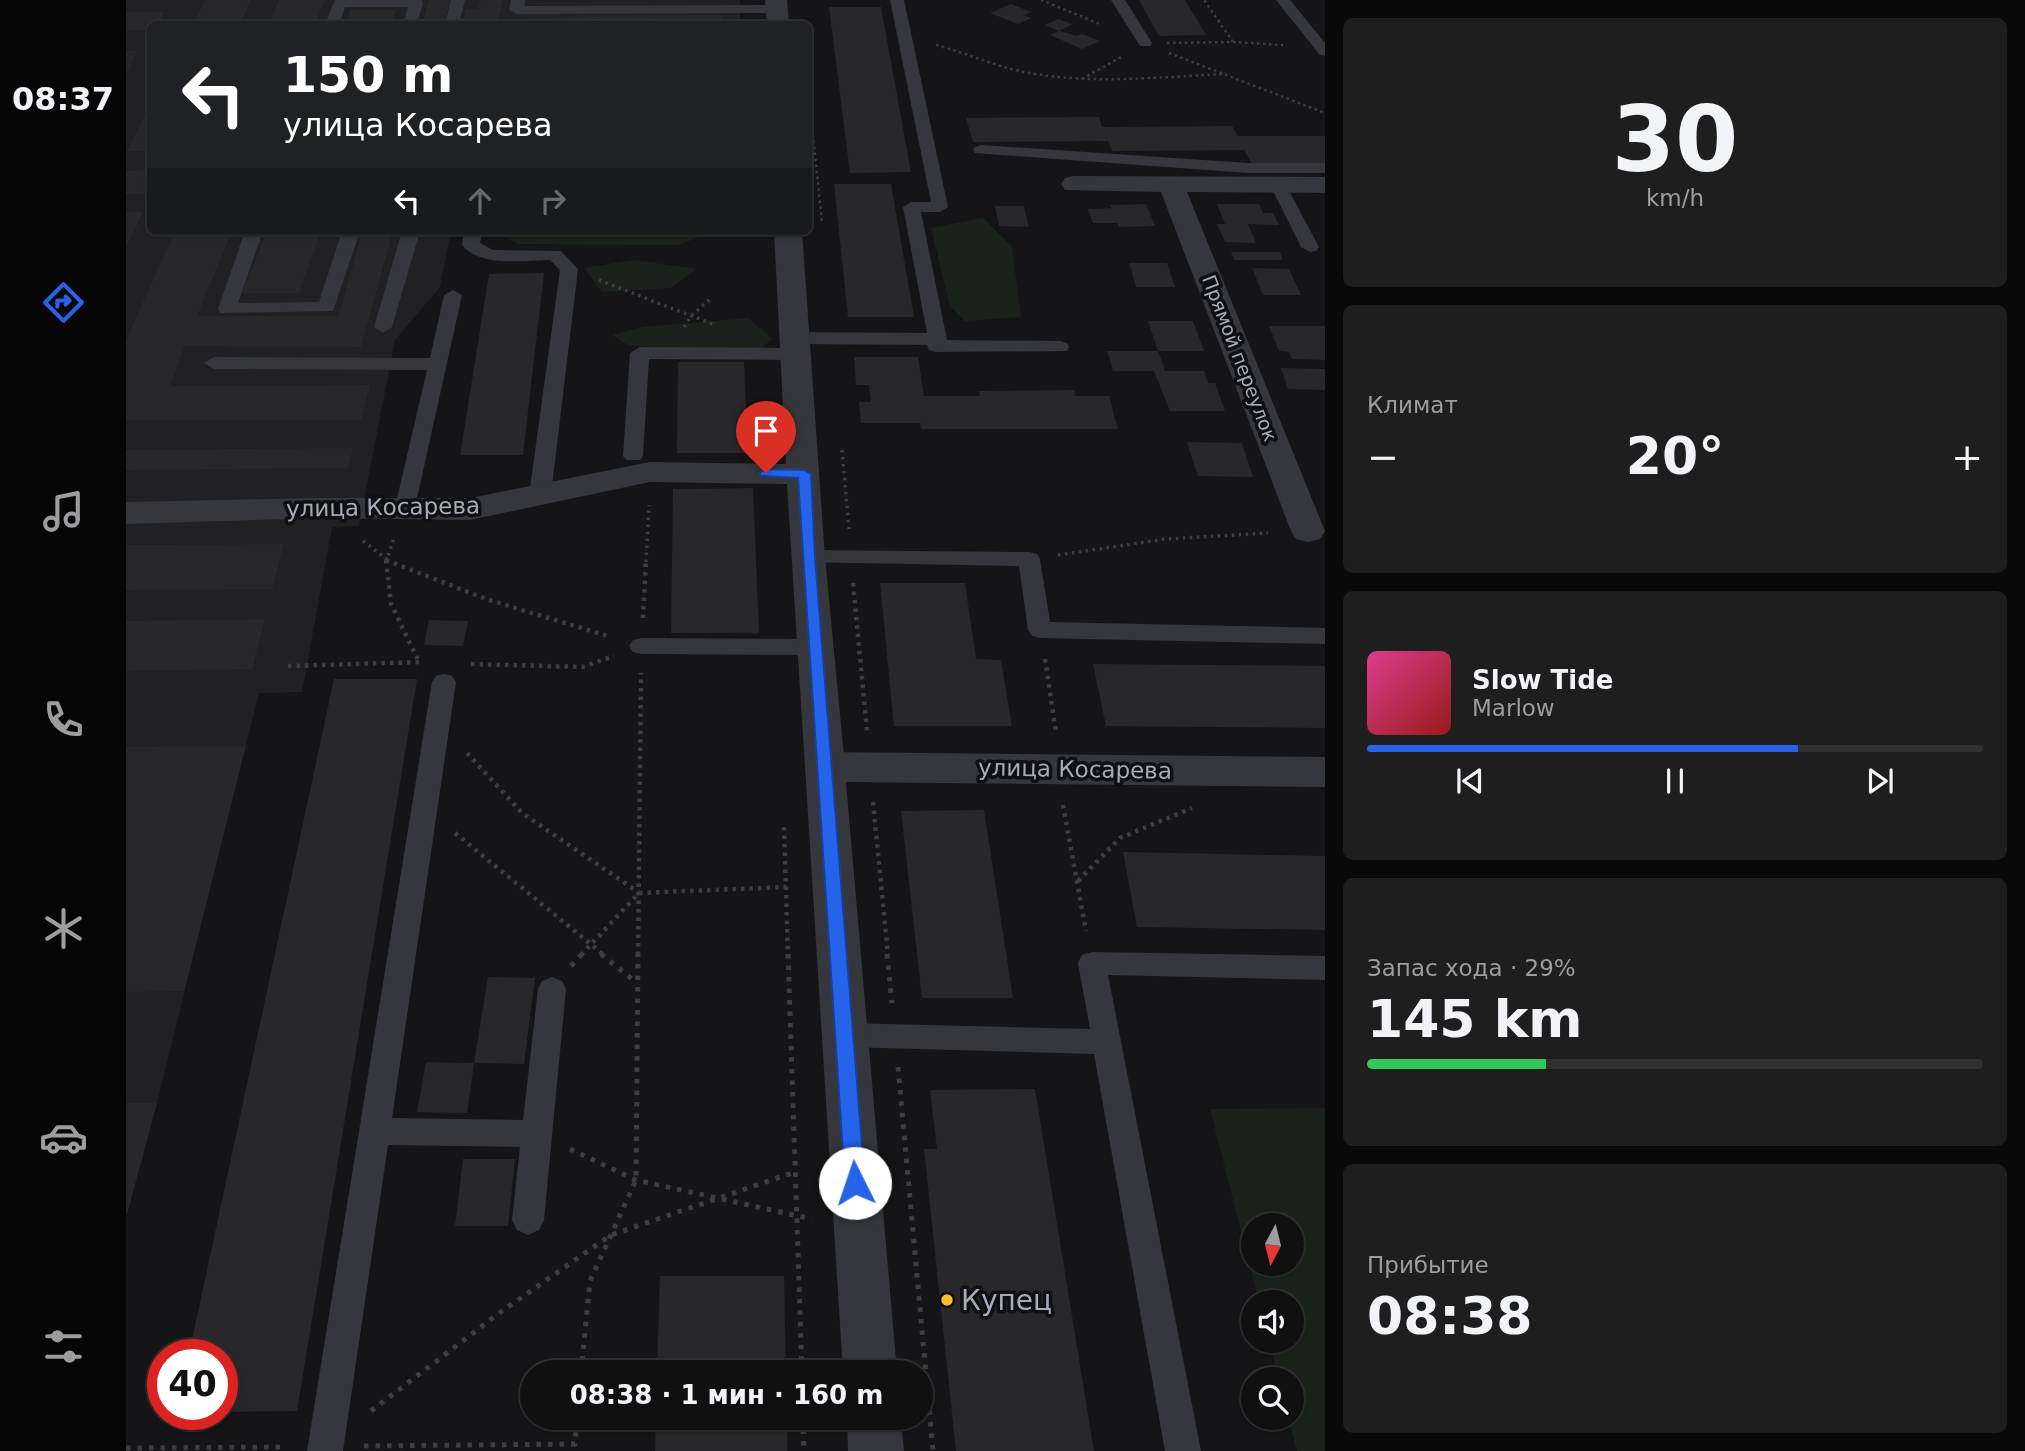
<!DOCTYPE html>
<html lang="ru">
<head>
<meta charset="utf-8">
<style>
	body { margin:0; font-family:"DejaVu Sans",sans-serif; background:#1e1e1f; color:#f1f3f6; height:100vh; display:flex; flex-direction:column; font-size:26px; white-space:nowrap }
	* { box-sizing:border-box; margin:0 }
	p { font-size:23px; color:#9c9d9f }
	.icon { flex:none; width:38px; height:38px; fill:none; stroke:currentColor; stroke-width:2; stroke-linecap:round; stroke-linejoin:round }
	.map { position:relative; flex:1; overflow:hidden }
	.sheet { display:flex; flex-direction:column; gap:18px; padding:18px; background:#090909; width:700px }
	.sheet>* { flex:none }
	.banner { position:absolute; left:21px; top:21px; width:665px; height:214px; border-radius:10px; box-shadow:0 2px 5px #0004,0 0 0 2px #303031; background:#202124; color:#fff; overflow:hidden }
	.needle { width:46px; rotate:187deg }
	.controls { position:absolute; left:1115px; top:1213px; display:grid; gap:14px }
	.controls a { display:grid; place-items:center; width:63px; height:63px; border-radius:50%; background:#101011; box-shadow:0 2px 5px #0004,0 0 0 2px #303031; font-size:35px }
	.speed { position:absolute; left:21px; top:1339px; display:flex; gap:14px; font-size:35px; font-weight:700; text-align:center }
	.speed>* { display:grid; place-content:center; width:91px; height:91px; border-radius:50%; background:#101011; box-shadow:0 2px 5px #0004,0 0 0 2px #303031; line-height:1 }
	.speed .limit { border:10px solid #d22; background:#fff; color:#111 }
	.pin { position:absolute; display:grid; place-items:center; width:60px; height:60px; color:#fff; margin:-72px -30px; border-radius:50% 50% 50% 0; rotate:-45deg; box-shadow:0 0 7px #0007 }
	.pin .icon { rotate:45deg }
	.me { position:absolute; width:77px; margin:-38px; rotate:356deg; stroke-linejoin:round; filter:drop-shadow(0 0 5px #0008) }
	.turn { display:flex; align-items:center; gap:24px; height:147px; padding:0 21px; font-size:32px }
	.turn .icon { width:91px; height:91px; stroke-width:2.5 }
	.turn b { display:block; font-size:49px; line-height:60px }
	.lanes { display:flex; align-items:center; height:66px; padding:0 21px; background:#0003; justify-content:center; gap:35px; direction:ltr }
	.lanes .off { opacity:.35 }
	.big { font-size:52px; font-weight:700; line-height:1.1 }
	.sheet .widget { flex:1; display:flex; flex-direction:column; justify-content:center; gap:10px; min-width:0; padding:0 24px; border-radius:10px; background:#1e1e1f }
	.sheet .dial { align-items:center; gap:0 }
	.dial b { font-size:91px; line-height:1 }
	.song { display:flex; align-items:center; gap:21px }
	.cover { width:84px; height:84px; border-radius:10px; background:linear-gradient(135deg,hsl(330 70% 55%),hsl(0 70% 35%)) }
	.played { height:7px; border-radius:4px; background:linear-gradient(90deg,#2563eb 70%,#303031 70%) }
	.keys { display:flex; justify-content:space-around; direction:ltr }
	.heat { display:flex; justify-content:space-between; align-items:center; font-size:38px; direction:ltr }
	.charge { height:10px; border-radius:5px; background:linear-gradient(90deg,#34c759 29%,#303031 0) }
	.trip { position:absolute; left:394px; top:1360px; width:413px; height:70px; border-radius:35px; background:#101011; box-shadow:0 2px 5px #0004,0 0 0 2px #303031; font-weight:700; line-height:70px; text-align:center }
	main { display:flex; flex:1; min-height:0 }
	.menu { display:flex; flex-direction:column; width:126px; justify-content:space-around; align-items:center; background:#060607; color:#9c9d9f }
	.menu .icon { width:49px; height:49px }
	.menu .selected { color:#2563eb }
	.menu b { font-size:32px; color:#f1f3f6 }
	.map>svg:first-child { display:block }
</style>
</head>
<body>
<main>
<nav class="menu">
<b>08:37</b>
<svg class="icon selected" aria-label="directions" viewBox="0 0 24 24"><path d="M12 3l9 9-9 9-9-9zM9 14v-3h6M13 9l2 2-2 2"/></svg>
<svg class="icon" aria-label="music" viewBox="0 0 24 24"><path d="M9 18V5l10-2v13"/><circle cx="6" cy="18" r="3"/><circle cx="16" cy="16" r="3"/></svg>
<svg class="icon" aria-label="phone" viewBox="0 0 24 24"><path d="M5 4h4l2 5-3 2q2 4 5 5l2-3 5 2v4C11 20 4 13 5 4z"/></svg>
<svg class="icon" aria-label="climate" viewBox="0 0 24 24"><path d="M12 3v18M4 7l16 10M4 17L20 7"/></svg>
<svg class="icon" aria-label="car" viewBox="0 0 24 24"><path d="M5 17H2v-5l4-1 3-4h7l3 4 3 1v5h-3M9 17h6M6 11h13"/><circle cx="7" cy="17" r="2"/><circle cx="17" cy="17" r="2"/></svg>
<svg class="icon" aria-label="filters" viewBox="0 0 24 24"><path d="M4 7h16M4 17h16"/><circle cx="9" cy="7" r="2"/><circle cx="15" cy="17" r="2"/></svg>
</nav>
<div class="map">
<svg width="1199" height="1451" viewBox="0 0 1199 1451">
	<rect width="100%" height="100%" fill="#151517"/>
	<path fill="#212124" d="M0,0H614V23L24,24V231H325L314,287L269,340L233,526L206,527L176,692L133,693L31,1103L0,1217Z"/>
	<g fill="#1b221c" fill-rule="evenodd">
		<path d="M857,218L886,247L895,317L839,321L824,306L805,228Z"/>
		<path d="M379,231H590L552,245L392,244L379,237Z"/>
		<path d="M508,260L571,269L544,288L476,292L458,268Z"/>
		<path d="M622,318L647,339L623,356L502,345L486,335L517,327Z"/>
		<path d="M1199,1108V1451H1171L1162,1418H1166V1379H1152L1143,1341L1166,1340V1302H1133L1084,1109ZM1166,1225V1264H1127V1225Z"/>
	</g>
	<g fill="#28282b">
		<path d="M79,0H125L114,24H67Z"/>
		<path d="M153,0H199L189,24H142Z"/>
		<path d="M303,0H324L318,24H296Z"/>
		<path d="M355,0H377L371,24H336L340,9H352Z"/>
		<path d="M1013,0H1059L1080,35L1033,36Z"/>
		<path d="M885,4L906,12L898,15L905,18L892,24L864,13Z"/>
		<path d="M703,7H755L785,172L724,173Z"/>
		<path d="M225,10H270L265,24H220Z"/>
		<path d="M0,12H38L32,24H24V30L0,31Z"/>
		<path d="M597,15L598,24H399L400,18Z"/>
		<path d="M932,19L947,24L933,31L919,25Z"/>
		<path d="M933,31L951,36L956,34L974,41L956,49L924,35Z"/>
		<path d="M0,51H11L0,76Z"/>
		<path d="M24,106V151H1Z"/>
		<path d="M973,117L976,127L1106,126L1112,136H1199V164H1126L1118,150L986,151L982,141L847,142L840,118Z"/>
		<path d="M24,170V194H0V171Z"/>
		<path d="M708,184H765L788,317H722Z"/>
		<path d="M1020,204L1029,226L993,227L991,223H967L962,209L986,208L984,205Z"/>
		<path d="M1091,204H1133L1137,213H1147L1153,225L1122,224L1130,243L1099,242L1091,224H1099Z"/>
		<path d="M869,206H898L903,227L873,226Z"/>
		<path d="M0,212H17L0,247Z"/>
		<path d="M49,231H106L71,316H212L237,231H267L235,347L59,346L44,386L244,385L235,420H0V340Z"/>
		<path d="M141,231H195L173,293H116Z"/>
		<path d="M1105,252H1154L1157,260H1108Z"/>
		<path d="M1003,263H1041L1049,287H1010Z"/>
		<path d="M1126,268L1163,269L1175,295H1137Z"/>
		<path d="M418,273L397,455H334L363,274Z"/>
		<path d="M1022,321H1067L1078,351H1032Z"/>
		<path d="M1143,326H1199V360L1166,359L1163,352L1153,351Z"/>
		<path d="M981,351H1032L1039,371H1078L1082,383H1089L1099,411H1044L1028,371H987Z"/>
		<path d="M728,357H792L798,396H854L853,391L948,390L949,396H983L992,429H795L794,423H735L733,402H745L743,385H730Z"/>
		<path d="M552,362H618L622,453H551Z"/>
		<path d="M1155,368L1199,369V390L1162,389Z"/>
		<path d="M1061,442L1116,443L1127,477L1072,476Z"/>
		<path d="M227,448L222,468L0,470V450Z"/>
		<path d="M627,488L633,633H545L547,489Z"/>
		<path d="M158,544L146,589L0,590V545Z"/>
		<path d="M754,583H839L850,659L875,660L886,726H768Z"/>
		<path d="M139,619L126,669L0,671V621Z"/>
		<path d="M303,620L342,621L337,646L298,645Z"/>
		<path d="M967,664L1199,666V728L980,726Z"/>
		<path d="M208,679H291L171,1411L96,1412V1354H63Z"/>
		<path d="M120,746L58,991L0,992V747Z"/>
		<path d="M858,810L887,998H796L775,811Z"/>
		<path d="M997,852L1199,856V930L1011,927Z"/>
		<path d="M362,977L409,978L398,1064L348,1063Z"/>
		<path d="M300,1062L348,1063L341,1113L291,1112Z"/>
		<path d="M909,1089L968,1451H830L798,1149H811L804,1090Z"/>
		<path d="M0,1103H31L1,1214H0Z"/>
		<path d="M337,1159H389L382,1226H329Z"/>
		<path d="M534,1276H658L660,1372H531Z"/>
		<path d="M530,1418H661V1451H529Z"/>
	</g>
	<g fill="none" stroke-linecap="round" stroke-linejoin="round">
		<g stroke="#3c3e43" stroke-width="2.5" stroke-dasharray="2.5 3.5" stroke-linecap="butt">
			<path d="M915,0L974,24"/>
			<path d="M1107,42L1157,45"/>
			<path d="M1041,43L1107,42L1078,0"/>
			<path d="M810,45C840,53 868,66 898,72C964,85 1032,77 1098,74"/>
			<path d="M1043,53L1199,113"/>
			<path d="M956,79L997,56"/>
			<path d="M682,87L696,222"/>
		</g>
		<g stroke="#3c3e43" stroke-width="3.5" stroke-dasharray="2.5 4.5" stroke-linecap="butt">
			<path d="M473,280L589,325"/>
			<path d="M558,327L565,316L584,299"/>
			<path d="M716,450L723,529"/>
			<path d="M237,541L264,562"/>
			<path d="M932,555L1040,539L1142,533"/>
			<path d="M260,562L268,538"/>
			<path d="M520,562L523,505"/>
		</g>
		<g stroke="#3c3e43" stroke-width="4.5" stroke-dasharray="3.5 5" stroke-linecap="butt">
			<path d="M260,560L265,604L293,662"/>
			<path d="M260,560L360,599L485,637"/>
			<path d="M727,583L741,731"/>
			<path d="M517,618L520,560"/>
			<path d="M919,659L930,733"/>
			<path d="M345,664L456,667L488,656"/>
			<path d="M162,666L294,662"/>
			<path d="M341,753L396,813L512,892"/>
			<path d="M747,802L762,955"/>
			<path d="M937,805L960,931"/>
			<path d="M658,827L662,955"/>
			<path d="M329,833L478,955"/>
			<path d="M952,881L994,838L1066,808"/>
			<path d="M455,955L513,893L660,887"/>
			<path d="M512,955L515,673"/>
		</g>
		<g stroke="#3c3e43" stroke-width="5" stroke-dasharray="4.5 7" stroke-linecap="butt">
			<path d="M475,954L511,983"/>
			<path d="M662,954L676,1372"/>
			<path d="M761,954L766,1003"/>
			<path d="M445,966L456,954"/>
			<path d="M772,1067L807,1451"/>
			<path d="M444,1149L510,1180L686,1219"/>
			<path d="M455,1372L464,1281L510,1180L512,954"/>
			<path d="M245,1411L376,1311L485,1235L669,1172"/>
			<path d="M677,1418L678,1451"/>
			<path d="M238,1446L449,1444L451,1418"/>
			<path d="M0,1448L160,1447"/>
		</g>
		<g fill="#36373c" fill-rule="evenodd">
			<path d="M209,0H295L297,3L291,24H277L282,7H219L213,24H199Z"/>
			<path d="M325,0H339L333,24H319Z"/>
			<path d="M385,0H399L398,6L651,5L658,9L651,13L390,14L383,10Z"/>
			<path d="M764,0H778L822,207L814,212H795L821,340L934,341L941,343L943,347L941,351L810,352L803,350L801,345L670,344L661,338L670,332L801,333L777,207L785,202H805Z"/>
			<path d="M985,0H999L1026,43L1024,46H1014Z"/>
			<path d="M1150,0H1164L1199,43V56L1194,55Z"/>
			<path d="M855,145L1122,163H1199V173H1122L849,153L847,150L849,147Z"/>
			<path d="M1152,180L1160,185L1193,247L1190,251L1184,252L1175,247L1144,185Z"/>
			<path d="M119,231H137L112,303L193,302L216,231H234L207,311L94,313L92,309Z"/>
			<path d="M276,231H294L266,327L257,333L248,327Z"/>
			<path d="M338,231H356L354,243L367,250L435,251L452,269L425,495L421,500H407L403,495L434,270L424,260C397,260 356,268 336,245Z"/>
			<path d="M327,290L336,295L288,512H272L269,507L301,370L88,369L78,363L88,357L304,358L318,295Z"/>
			<path d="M514,347L671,348L681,354L671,360L523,359L517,456L514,460H500L497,456L504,353Z"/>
			<path d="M682,550L903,552L911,554L914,559L924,622L1199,628V644L914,638L906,636L902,630L893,566L674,562L671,557L674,552Z"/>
			<path d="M515,638L690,639L698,641L702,647L698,653L690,655L515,654L507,652L503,646L507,640Z"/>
			<path d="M318,674L326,676L330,682L266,1118L397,1120L412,989L416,981L426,977L436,981L440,989L418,1220L413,1230L402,1235L391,1230L386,1220L394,1147L262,1145L217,1451H181L306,682L310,676Z"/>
			<path d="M966,952L1199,956V980L982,975L1075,1451H1039L968,1054L719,1047L709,1044L704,1035L709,1026L719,1023L964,1029L952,963L956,955Z"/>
		</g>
		<g fill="#36373c" fill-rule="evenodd">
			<path d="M639,0H661L663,24H641Z"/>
			<path d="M948,176L1199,177V193L1061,192L1199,531L1194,539L1182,542L1170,539L1165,531L1035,192L939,190L935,184L939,178Z"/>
			<path d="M648,231H676L699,557L719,767L713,777L699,782L685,777L679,767L661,484L524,482L344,520L195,518L0,524V502L195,498H344L524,462L660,464Z"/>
		</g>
		<g fill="#36373c" fill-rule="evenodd">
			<path d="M699,752L1199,757V787L720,782L771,1372H717L679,767L685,757Z"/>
			<path d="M721,1418H775L778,1451H722Z"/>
		</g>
	</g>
	<path fill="#2563eb" stroke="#184099" stroke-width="2" d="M640,469L678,470L685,474L689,557L739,1183L736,1189L729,1192L722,1189L719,1183L672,478L635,476L633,473Z"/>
	<circle fill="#fabe2a" stroke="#101012" stroke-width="2.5" cx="821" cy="1300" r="7"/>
	<g text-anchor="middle" stroke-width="7" stroke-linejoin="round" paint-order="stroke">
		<g font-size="19" fill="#a6abb8" stroke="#101012">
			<text transform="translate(1114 358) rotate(69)" y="7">Прямой переулок</text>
		</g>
		<g font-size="23" fill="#a6abb8" stroke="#101012">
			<text transform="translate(257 507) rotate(-1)" y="8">улица Косарева</text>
			<text transform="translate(949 769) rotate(1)" y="8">улица Косарева</text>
		</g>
		<g font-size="28" fill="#a6abb8" stroke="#101012" text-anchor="start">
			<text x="835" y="1310">Купец</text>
		</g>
	</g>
</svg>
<div class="controls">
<a><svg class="needle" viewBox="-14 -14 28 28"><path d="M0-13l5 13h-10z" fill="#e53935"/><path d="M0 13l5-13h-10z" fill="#9c9d9f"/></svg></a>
<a><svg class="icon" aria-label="sound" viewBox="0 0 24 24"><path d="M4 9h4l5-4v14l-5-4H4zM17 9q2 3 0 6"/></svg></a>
<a><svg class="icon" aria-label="search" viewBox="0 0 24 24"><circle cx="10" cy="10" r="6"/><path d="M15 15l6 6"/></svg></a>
</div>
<div class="speed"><div class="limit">40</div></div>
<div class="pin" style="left:640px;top:473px;background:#d93025"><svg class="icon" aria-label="arrive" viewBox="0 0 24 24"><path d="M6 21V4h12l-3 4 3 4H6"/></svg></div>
<svg class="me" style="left:729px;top:1183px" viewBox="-20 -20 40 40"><circle r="19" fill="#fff"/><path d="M0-13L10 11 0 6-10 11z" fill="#2563eb"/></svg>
<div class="trip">08:38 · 1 мин · 160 m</div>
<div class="banner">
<div class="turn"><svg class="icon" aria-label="left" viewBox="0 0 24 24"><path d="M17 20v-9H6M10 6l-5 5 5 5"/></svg><div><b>150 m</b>улица Косарева</div></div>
<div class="lanes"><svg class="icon" aria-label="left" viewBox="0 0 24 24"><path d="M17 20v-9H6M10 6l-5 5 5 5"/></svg><svg class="icon off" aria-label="ahead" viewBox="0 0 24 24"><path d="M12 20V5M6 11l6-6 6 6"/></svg><svg class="icon off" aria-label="right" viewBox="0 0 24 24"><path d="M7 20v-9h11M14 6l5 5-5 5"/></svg></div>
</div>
</div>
<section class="sheet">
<div class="widget dial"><b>30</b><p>km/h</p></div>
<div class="widget"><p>Климат</p>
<div class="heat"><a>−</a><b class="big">20°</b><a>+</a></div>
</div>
<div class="widget">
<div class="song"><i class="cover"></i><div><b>Slow Tide</b><p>Marlow</p></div></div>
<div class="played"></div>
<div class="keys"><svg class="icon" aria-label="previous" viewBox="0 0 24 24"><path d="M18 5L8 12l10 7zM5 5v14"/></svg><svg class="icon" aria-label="pause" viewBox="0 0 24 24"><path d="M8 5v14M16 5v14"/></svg><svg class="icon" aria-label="next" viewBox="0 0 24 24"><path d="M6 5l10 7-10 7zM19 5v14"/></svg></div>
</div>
<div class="widget"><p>Запас хода · 29%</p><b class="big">145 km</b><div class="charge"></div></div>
<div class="widget"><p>Прибытие</p><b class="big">08:38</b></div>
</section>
</main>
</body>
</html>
